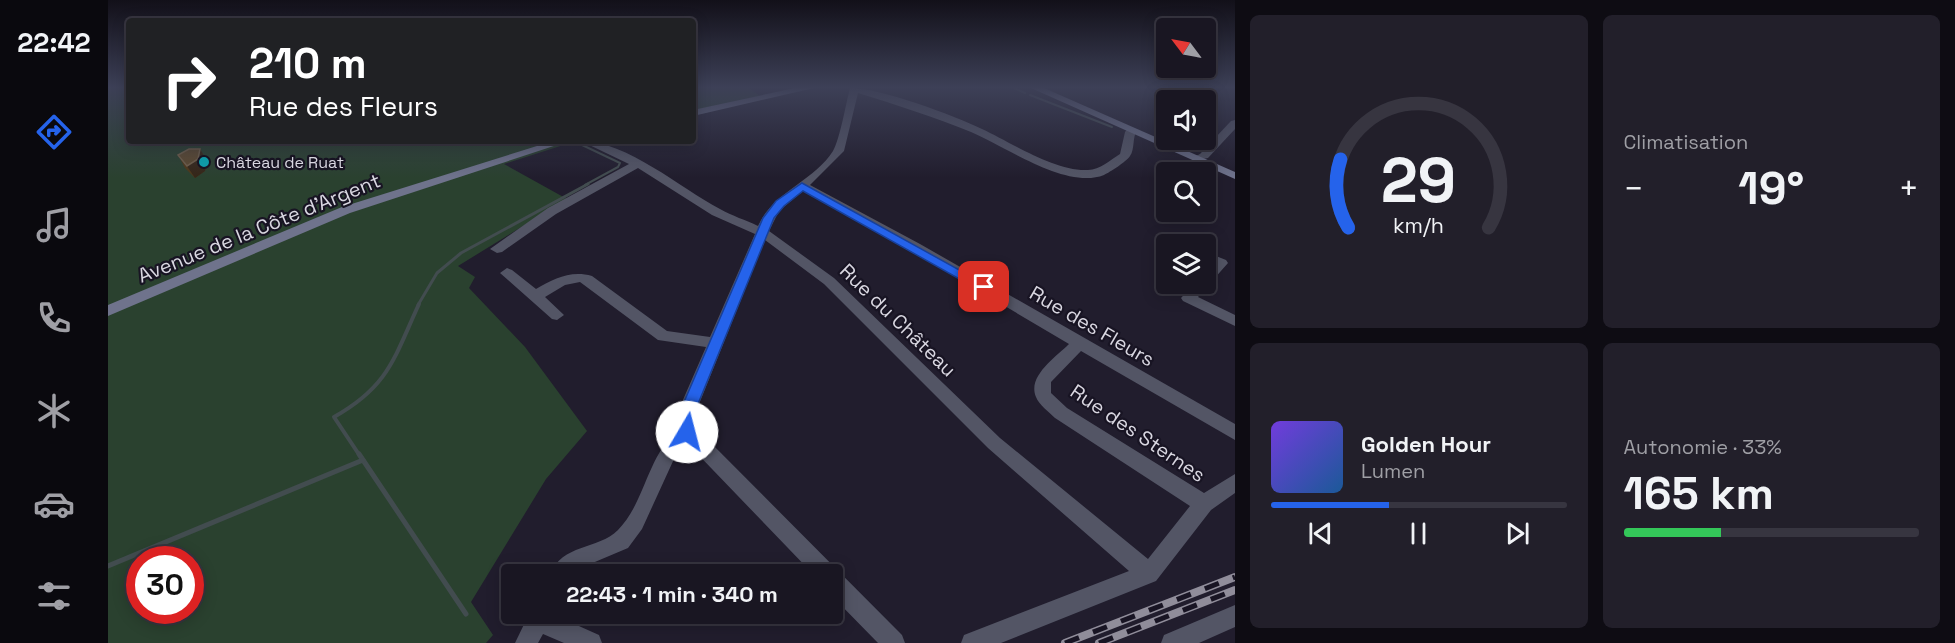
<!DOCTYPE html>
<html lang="fr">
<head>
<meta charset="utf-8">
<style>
	body { margin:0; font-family:"Space Grotesk",sans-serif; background:#221f2a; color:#f1f3f6; height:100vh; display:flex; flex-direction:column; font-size:22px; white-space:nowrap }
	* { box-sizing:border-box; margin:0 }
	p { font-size:20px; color:#9f9fa5 }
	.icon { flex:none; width:33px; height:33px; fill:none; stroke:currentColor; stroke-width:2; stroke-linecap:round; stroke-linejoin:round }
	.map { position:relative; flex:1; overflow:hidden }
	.side { display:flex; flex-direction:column; gap:15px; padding:15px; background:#0e0c13; width:720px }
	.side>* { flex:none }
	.banner { position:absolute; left:18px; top:18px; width:570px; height:126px; border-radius:6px; box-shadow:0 3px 15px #0003,0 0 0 2px #373540; background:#202124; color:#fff; overflow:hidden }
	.needle { width:39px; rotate:302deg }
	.controls { position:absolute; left:1048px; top:18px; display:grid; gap:12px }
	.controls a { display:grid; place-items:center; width:60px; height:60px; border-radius:6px; background:#191622; box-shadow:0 3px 15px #0003,0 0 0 2px #373540; font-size:30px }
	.speed { position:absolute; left:18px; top:546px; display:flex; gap:12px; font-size:30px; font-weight:700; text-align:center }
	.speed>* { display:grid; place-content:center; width:78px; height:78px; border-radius:50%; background:#191622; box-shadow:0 3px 15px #0003,0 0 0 2px #373540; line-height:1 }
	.speed .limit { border:9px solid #d22; background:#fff; color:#111 }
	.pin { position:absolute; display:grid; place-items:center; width:51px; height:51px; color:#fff; margin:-26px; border-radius:12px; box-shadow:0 3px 9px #0006 }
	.me { position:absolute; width:66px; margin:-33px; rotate:8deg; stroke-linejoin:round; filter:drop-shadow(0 0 4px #0008) }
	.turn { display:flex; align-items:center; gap:21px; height:126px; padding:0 24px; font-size:27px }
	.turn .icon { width:78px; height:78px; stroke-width:2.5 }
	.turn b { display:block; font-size:42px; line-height:51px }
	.big { font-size:45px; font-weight:600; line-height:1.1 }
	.side .tile { flex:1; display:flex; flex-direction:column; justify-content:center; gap:9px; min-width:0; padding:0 21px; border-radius:9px; background:#221f2a }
	.side .dial { align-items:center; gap:0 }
	.dial svg { height:156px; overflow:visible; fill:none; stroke:#373540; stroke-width:7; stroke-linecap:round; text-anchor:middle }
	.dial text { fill:#f1f3f6; stroke:none }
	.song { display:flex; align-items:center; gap:18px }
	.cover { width:72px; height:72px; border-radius:9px; background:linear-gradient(135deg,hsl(260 70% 55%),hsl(210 70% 35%)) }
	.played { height:6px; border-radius:3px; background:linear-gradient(90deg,#2563eb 40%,#373540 40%) }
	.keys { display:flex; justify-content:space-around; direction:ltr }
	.heat { display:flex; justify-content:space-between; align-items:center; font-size:33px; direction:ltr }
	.charge { height:9px; border-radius:4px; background:linear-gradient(90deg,#34c759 33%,#373540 0) }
	.side .tiles { flex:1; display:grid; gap:15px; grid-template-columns:repeat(2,1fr) }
	.trip { position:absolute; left:393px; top:564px; width:342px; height:60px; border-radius:6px; background:#191622; box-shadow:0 3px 15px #0003,0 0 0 2px #373540; font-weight:600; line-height:60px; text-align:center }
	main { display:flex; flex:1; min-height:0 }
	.dock { display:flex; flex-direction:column; width:108px; justify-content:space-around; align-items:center; background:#0a090e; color:#9f9fa5 }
	.dock .icon { width:42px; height:42px }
	.dock .active { color:#2563eb }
	.dock b { font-size:27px; color:#f1f3f6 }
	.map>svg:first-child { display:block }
</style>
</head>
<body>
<main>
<nav class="dock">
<b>22:42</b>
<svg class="icon active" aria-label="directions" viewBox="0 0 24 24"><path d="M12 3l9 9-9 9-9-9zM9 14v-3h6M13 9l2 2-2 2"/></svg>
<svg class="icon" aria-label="music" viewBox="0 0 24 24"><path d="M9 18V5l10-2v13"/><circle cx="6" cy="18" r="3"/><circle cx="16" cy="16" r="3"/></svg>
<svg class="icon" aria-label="phone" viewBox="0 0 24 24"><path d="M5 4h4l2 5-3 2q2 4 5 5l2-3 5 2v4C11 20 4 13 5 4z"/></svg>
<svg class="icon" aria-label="climate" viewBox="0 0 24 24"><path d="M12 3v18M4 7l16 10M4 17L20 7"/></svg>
<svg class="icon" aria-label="car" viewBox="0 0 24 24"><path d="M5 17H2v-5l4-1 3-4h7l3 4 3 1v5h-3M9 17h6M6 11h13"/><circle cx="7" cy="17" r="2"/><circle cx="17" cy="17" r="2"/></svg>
<svg class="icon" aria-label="filters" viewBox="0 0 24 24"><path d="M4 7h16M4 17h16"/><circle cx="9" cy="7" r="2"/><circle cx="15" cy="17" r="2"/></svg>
</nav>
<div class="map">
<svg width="1127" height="643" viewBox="0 0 1127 643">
	<rect width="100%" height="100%" fill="#211d2d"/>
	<g fill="#2a412f" fill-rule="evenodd">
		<path d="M0,88H21V141H468L396,164L459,199L350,266L367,277L361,288L417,347L479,431L438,479L363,602L385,635L378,643H0ZM32,560H82V610H32Z"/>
		<path d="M585,88H641L656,99L585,115Z"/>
	</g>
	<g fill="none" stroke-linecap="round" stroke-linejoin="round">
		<g stroke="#424c4f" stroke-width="2">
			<path d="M906,88L917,93"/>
			<path d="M922,95L1004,127"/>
			<path d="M472,144L512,163L510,167L477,185"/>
		</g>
		<path stroke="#424c4f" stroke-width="3" d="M310,305L329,273L353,253L480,184"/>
		<path stroke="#424c4f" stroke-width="4" d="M252,456L226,417C281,386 286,358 311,304"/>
		<g stroke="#424c4f" stroke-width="5">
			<path d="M251,454L358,614"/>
			<path d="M0,566L255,460"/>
		</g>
		<g fill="#535565" fill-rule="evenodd">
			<path d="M742,88C773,88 845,115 874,129C902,142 948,172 980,170C992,170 1002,160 1012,154L1017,132L1020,128L1029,130C1024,138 1027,149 1022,156C1018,162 1002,172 996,175C958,190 897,146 863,132C826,117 789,105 750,93L736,151L702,185L812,244L1127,424V440L973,351L943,382V393L959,408L1096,493L1127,474V493L1103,510L1048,581L893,643H853L856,635L1021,571L880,448L716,284L657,240L589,409L590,430L794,635L797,643H770L724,596V574H705L579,443L566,459L534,529L520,548L475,567L466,574H443C453,544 490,550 510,530C538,501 538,458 571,428V409L598,347L550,340L472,282L457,285L437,297L456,315L449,320L444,319L392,273L399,268L404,270L428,289C446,279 462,270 484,276L559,331L602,337L647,234L604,215L530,168L448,214L394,252L389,253L382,249L440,208L521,164L473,141C519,141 572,188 612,209C624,216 638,220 650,226C665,192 706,181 725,151C732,139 738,103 742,88ZM695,191L802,250L961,344C948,357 919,376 928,397C931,405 941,412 947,418L1082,506L1040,559L892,438L726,278L661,231L671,211Z"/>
			<path d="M1127,120V129L1100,158L1086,161V157L1092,154L1123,121Z"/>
			<path d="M1098,252L1118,260L1120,263L1090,297L1127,315V326L1075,301L1073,298L1086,284H1098V271L1104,264L1098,261Z"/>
			<path d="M1127,605V627L1091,643H1053L1056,635Z"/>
			<path d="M421,614H444L491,635L494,643H456L435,634L430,643H407Z"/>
		</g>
		<g fill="#6f738c" fill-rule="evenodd">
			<path d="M687,88H706L585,116V110Z"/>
			<path d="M923,88H936L1127,172V179Z"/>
			<path d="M445,141H461L242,213L0,316V305L234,207Z"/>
		</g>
		<g stroke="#908d9a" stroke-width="8">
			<g id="rail">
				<path d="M957,643L1127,577"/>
				<path d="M991,643L1127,590"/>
			</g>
		</g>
		<use href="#rail" stroke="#181423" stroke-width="5" stroke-dasharray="15" stroke-linecap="butt"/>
	</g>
	<path fill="#4e3819" d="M92,149L99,161L97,171L87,178L77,168L70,155Z"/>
	<path fill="#352618" d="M92,149L99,161L97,171L87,178L79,166Z"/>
	<path fill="#5c492f" stroke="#705f4a" stroke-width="1.5" d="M81,149H92L90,159L79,166L70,155Z"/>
	<linearGradient id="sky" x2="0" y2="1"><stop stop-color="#121019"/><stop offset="0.49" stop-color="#3d4057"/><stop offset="1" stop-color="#3d4057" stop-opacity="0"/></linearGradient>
	<rect width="1127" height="178" fill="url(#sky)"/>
	<path fill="#2563eb" stroke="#184099" stroke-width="1.5" d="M694,183L882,287L876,292L871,290L695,191L676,206L666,218L588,409L585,437L579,439L573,437L571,432L573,409L655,218L668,201Z"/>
	<circle fill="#0f9aa8" stroke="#181423" stroke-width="2" cx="96" cy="162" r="6"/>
	<g text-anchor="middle" stroke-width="4.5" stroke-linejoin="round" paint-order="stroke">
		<g font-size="16" fill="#d9d7e1" stroke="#181423" text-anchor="start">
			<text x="108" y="168">Château de Ruat</text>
		</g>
		<g font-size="20" fill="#d9d7e1" stroke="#181423">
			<text transform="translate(151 228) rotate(-22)" y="7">Avenue de la Côte d'Argent</text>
			<text transform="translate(790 320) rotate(44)" y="7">Rue du Château</text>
			<text transform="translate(984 326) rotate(30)" y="7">Rue des Fleurs</text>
			<text transform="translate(1030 433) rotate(34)" y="7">Rue des Sternes</text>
		</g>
	</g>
</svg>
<div class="controls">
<a><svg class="needle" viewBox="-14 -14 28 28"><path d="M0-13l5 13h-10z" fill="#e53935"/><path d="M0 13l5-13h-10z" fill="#9f9fa5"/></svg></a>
<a><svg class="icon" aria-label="sound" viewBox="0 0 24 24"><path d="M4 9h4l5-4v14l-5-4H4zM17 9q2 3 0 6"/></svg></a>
<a><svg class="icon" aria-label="search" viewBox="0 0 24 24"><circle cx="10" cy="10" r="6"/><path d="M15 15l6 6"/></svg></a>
<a><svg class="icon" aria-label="layers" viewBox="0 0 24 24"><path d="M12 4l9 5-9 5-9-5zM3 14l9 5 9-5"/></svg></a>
</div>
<div class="speed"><div class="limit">30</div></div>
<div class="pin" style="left:876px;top:287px;background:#d93025"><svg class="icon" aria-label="arrive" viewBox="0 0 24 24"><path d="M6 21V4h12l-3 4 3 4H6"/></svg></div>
<svg class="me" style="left:579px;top:432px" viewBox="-20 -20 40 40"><circle r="19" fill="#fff"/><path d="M0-13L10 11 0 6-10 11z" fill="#2563eb"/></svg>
<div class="trip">22:43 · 1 min · 340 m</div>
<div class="banner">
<div class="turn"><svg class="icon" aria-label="right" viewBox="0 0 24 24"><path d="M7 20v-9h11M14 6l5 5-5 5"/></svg><div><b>210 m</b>Rue des Fleurs</div></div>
</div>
</div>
<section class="side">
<div class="tiles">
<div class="tile dial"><svg viewBox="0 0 100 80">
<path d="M14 69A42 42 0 1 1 86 69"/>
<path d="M14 69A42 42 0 0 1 10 34" stroke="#2563eb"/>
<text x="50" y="56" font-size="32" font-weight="700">29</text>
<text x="50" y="72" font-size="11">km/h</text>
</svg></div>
<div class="tile"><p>Climatisation</p>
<div class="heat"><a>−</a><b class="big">19°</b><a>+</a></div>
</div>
<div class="tile">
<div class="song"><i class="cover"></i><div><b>Golden Hour</b><p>Lumen</p></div></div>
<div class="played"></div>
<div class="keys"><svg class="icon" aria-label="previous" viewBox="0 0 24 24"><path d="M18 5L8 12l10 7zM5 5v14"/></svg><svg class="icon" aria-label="pause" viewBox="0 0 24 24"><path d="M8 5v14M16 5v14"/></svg><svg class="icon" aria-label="next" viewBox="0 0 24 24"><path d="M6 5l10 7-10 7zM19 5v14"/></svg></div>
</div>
<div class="tile"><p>Autonomie · 33%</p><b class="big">165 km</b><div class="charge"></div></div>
</div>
</section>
</main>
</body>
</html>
